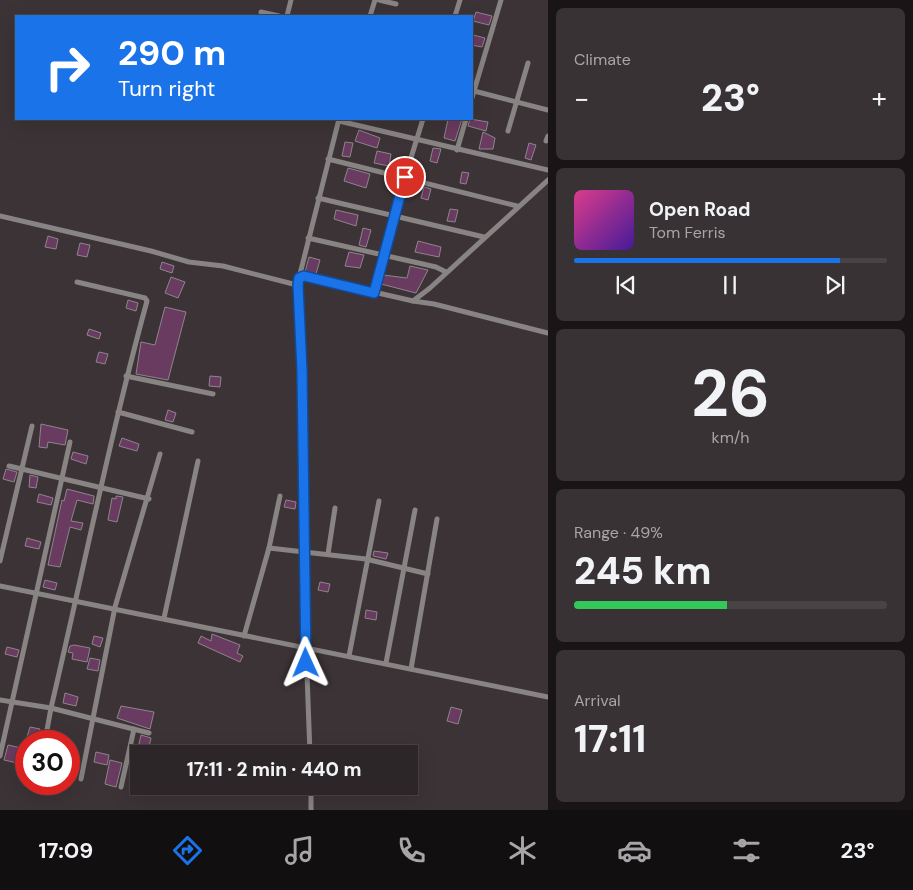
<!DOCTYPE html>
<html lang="en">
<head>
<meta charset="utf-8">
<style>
	body { margin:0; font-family:"DM Sans",sans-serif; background:#393234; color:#f1f3f6; height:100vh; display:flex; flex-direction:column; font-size:19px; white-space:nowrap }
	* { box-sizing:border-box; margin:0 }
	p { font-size:16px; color:#a7a5a8 }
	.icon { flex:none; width:28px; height:28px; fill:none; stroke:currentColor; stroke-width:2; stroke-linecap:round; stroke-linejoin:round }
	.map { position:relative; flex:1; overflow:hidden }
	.details { display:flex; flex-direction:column; gap:8px; padding:8px; background:#191516; width:365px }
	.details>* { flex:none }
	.top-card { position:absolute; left:15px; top:15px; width:458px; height:105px; border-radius:0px; box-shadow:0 5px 20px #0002,0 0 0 1px #484345; background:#1a73e8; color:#fff; overflow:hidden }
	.speed { position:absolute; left:15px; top:730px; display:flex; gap:10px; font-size:25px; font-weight:700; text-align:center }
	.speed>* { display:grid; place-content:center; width:65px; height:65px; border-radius:50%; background:#2d2628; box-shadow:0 5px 20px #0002,0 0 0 1px #484345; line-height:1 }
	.speed .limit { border:8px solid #d22; background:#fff; color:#111 }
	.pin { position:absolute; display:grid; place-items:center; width:42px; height:42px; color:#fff; margin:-21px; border:2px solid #fff; border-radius:50%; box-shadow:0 1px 5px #0007 }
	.me { position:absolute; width:55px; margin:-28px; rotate:359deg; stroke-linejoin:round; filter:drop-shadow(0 0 4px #0008) }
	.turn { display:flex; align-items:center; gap:18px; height:105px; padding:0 20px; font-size:22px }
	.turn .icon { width:65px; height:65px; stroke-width:2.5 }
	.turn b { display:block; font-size:35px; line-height:42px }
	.big { font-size:38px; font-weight:800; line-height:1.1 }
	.details .widget { flex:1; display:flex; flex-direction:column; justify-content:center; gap:8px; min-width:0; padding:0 18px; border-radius:8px; background:#393234 }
	.details .dial { align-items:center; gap:0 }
	.dial b { font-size:65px; line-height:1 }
	.song { display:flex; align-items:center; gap:15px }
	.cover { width:60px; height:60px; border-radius:8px; background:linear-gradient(135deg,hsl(330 70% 55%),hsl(260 70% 35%)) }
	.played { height:5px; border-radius:2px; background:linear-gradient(90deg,#1a73e8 85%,#484345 85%) }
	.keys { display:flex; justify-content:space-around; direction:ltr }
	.heat { display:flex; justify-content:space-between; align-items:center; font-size:28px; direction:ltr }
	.charge { height:8px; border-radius:4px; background:linear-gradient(90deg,#34c759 49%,#484345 0) }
	.trip { position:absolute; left:130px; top:745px; width:288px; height:50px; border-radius:0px; background:#2d2628; box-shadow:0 5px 20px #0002,0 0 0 1px #484345; font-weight:800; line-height:50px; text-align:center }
	.dock { display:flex; height:80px; justify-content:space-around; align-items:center; background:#120f10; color:#a7a5a8 }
	.dock .icon { width:35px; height:35px }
	.dock .current { color:#1a73e8 }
	.dock b { font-size:22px; color:#f1f3f6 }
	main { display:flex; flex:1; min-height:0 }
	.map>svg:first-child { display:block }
</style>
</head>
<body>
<main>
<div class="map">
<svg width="548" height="810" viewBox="0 0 548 810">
	<rect width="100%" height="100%" fill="#3c3336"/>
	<g fill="#6a3b60" stroke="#8d858b">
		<path d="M476,12L492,16L489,25L473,21Z"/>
		<path d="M473,35L485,38L482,47L471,45Z"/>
		<path d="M448,119H462L455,141L444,138Z"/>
		<path d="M470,119L488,122L486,131L468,126Z"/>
		<path d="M359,130L380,138L377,148L355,141Z"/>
		<path d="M483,132L495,138L493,149H479Z"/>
		<path d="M345,142L353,143L350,157L342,156Z"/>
		<path d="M529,143L536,145L531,160L525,158Z"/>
		<path d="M433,148L441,149L437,163L430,161Z"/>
		<path d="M377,151L391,154L389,166L374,163Z"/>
		<path d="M348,168L370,174L366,188L344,181Z"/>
		<path d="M462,172L469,173L466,184L460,183Z"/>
		<path d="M424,187L431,189L428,200L421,198Z"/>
		<path d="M450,209L458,210L455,222L447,221Z"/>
		<path d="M336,210L358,215L356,226L334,219Z"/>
		<path d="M363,228L371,230L366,247L359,245Z"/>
		<path d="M48,236L58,239L56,249L45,247Z"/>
		<path d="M418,241L441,247L439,257L415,252Z"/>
		<path d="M80,243L90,245L87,257L77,255Z"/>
		<path d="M349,252L364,255L360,268L345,266Z"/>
		<path d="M309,257L320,260L316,274L305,272Z"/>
		<path d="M162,262L174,266L172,273L160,269Z"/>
		<path d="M410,266L428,270L416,293L381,284L383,275L407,278Z"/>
		<path d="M171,277L185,282L178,298L165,293Z"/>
		<path d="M128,300L138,303L136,311L126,308Z"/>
		<path d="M165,307L186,312L168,380L136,374L141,342L155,345Z"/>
		<path d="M89,329L101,333L99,339L87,335Z"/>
		<path d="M99,352L108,354L105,364L96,362Z"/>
		<path d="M210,376L221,377L220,387L209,386Z"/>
		<path d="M168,410L176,413L173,422L165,420Z"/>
		<path d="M41,424L68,430L65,445L48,442L47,448L39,447Z"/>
		<path d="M122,438L139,444L137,451L119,446Z"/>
		<path d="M73,452L88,456L86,464L71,459Z"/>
		<path d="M6,469L17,472L14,482L3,479Z"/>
		<path d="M30,475L38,477L36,488L29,487Z"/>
		<path d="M67,489L94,496L93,504L77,500L71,521L83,523L81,530L70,527L60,567L48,565L62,500L64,501Z"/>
		<path d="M39,494L53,498L51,505L37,502Z"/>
		<path d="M116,496L123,497L117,522L108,520L112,498L116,499Z"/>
		<path d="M286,500L296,502L295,509L284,507Z"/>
		<path d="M27,538L41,542L39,549L25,546Z"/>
		<path d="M374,551L388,553L386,559L373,556Z"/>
		<path d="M45,580L57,583L55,590L43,587Z"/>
		<path d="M320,582L330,584L328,592L318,590Z"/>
		<path d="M366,610L377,612L376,620L365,618Z"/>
		<path d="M212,634L240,645L237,653L243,656L240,662L198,643L201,636L211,641Z"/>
		<path d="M94,636L103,638L100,647L92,644Z"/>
		<path d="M74,645L90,648L87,662L72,659L73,653L68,652L70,646Z"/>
		<path d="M7,647L19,650L17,657L5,654Z"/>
		<path d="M90,658L100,660L98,671L87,669Z"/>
		<path d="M65,693L78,697L76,706L63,703Z"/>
		<path d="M121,706L154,712L150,729L117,718Z"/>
		<path d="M451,707L462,710L458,724L447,721Z"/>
		<path d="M30,727L40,729L38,740L27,737Z"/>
		<path d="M141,735L151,738L149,747L139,744Z"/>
		<path d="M8,745L26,749V765L4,760Z"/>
		<path d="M96,752L109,755L107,765L94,762Z"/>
		<path d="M110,760L122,763L116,787L105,784Z"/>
	</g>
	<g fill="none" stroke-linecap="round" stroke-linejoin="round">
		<g stroke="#898484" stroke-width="5">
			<path d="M379,0L396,4"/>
			<path d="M261,12L279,16"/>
			<path d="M287,16L291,0"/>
			<path d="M370,16L375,0"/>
			<path d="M455,16L460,0"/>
			<path d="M474,91L548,110"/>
			<path d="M471,101L501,0"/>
			<path d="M339,121L548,170"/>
			<path d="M508,131L528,63"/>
			<path d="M546,141L548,136"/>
			<path d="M457,150L466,119"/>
			<path d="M328,159L517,206"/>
			<path d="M318,198L484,237"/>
			<path d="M0,216L151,251L189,262L223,266L297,285"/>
			<path d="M308,238L436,267L446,272"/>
			<path d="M299,278L339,119"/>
			<path d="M374,293L393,216L423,119"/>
			<path d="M413,301L434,304L548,333"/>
			<path d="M126,376L213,394"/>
			<path d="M118,412L192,432"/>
			<path d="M9,466L149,499"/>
			<path d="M269,548L366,559L428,574"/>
			<path d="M328,554L335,508"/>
			<path d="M0,561L32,426"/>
			<path d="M0,586L548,697"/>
			<path d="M164,618L198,461"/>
			<path d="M244,636L269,548L280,496"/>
			<path d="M349,656L379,501"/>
			<path d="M386,663L415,510"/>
			<path d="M411,669L437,519"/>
			<path d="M0,700L51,708L149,733"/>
			<path d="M45,741L51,708C83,572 110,436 147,301L145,298L77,282"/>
			<path d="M310,754L306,647L302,371L298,296L299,278L304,276L413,301L430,288L548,180"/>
			<path d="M0,756L70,442"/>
			<path d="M81,779L115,607L160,454"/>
			<path d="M311,786V810"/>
			<path d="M121,787L134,729"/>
		</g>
	</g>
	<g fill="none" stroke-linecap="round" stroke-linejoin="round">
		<g stroke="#114b97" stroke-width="12">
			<path id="route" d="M306,663L302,371L298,285L299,278L304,276L374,293L405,177"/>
		</g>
		<use href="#route" stroke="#1a73e8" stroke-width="9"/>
	</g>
</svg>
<div class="speed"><div class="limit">30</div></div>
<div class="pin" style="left:405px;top:177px;background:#d93025"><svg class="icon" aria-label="arrive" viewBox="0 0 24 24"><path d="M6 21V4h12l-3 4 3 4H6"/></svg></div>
<svg class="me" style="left:306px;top:663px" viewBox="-20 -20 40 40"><path d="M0-17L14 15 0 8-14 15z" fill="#1a73e8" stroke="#fff" stroke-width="4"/></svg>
<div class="trip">17:11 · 2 min · 440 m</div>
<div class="top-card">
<div class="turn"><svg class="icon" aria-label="right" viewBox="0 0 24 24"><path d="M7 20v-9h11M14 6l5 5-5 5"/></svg><div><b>290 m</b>Turn right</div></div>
</div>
</div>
<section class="details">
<div class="widget"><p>Climate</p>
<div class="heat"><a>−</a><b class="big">23°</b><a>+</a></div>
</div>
<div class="widget">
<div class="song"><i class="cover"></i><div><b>Open Road</b><p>Tom Ferris</p></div></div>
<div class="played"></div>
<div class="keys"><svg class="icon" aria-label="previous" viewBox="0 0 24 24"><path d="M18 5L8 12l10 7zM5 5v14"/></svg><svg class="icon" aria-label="pause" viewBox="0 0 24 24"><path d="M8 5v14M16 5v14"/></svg><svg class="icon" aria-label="next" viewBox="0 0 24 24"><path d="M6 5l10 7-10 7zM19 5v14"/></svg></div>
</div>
<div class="widget dial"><b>26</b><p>km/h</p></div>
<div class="widget"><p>Range · 49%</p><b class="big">245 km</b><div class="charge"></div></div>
<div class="widget"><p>Arrival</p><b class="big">17:11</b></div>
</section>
</main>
<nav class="dock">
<b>17:09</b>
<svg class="icon current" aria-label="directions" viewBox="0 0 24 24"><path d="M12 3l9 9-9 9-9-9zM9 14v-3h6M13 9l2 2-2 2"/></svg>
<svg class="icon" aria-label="music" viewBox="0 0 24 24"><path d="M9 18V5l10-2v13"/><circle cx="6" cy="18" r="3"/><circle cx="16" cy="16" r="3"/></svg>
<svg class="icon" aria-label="phone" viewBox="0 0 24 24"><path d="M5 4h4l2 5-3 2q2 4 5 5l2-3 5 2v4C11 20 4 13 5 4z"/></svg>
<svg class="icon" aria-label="climate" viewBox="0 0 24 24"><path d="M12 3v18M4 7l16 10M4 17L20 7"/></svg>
<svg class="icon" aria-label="car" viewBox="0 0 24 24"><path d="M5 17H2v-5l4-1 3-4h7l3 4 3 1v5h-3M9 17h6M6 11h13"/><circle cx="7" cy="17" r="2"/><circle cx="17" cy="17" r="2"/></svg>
<svg class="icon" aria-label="filters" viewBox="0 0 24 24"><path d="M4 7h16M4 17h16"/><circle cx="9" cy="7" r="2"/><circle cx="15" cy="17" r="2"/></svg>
<b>23°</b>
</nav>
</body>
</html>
